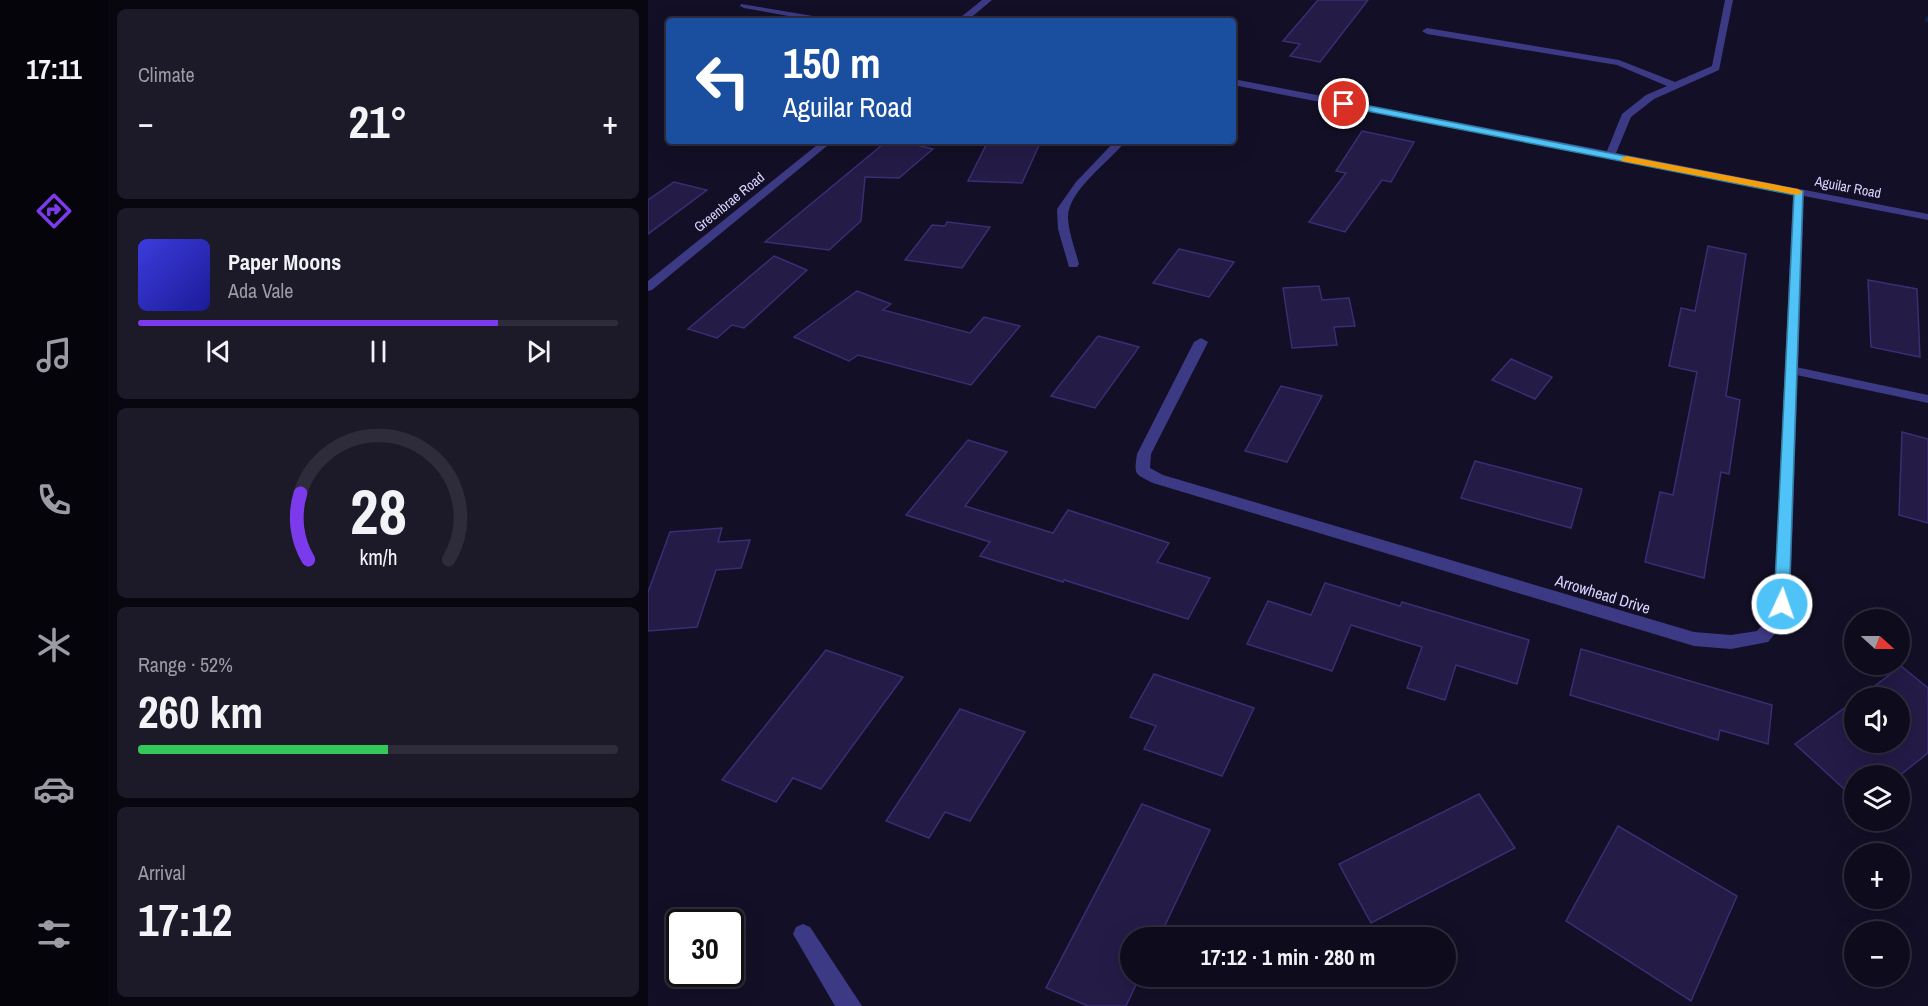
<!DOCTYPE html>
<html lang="en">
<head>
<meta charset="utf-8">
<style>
	body { margin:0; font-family:"Archivo Narrow",sans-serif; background:#1c1929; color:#f1f3f6; height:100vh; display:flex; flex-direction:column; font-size:22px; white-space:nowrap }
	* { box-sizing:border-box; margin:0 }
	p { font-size:20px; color:#9b9ba3 }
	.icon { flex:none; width:33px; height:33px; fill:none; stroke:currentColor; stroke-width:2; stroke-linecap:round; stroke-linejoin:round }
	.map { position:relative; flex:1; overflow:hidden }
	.panel { display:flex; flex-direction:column; gap:9px; padding:9px; background:#08060f; width:540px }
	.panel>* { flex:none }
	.banner { position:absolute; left:18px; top:18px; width:570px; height:126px; border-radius:6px; box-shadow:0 6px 24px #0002,0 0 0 2px #2e2b3b; background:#1a4fa0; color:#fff; overflow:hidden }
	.needle { width:39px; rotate:111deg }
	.buttons { position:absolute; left:1196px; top:609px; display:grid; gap:12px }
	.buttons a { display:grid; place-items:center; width:66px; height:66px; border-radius:50%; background:#0e0b1c; box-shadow:0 6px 24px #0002,0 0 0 2px #2e2b3b; font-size:30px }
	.speed { position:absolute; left:18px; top:909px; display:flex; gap:12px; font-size:30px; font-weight:700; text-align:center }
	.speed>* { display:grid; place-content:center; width:78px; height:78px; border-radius:50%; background:#0e0b1c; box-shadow:0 6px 24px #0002,0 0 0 2px #2e2b3b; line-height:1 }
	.speed .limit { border:3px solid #111; border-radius:9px; background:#fff; color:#111 }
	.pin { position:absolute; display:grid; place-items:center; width:51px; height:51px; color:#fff; margin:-26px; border:3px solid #fff; border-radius:50%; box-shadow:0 2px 6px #0007 }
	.me { position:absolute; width:66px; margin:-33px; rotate:3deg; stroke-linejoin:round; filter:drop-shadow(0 0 4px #0008) }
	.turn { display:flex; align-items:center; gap:21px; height:126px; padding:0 18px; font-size:27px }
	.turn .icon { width:78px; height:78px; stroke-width:2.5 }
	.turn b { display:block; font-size:42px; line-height:51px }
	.big { font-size:45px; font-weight:800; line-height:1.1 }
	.panel .widget { flex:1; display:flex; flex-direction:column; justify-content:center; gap:9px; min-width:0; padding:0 21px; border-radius:9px; background:#1c1929 }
	.panel .dial { align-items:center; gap:0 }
	.dial svg { height:156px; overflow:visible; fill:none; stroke:#2e2b3b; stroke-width:7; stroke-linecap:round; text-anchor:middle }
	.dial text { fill:#f1f3f6; stroke:none }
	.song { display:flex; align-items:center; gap:18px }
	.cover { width:72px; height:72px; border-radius:9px; background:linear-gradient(135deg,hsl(240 70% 55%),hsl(240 70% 35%)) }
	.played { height:6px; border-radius:3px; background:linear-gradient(90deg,#7c3aed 75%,#2e2b3b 75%) }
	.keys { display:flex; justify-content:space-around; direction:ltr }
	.heat { display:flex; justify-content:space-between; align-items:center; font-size:33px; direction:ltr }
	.charge { height:9px; border-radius:4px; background:linear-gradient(90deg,#34c759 52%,#2e2b3b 0) }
	.trip { position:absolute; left:472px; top:927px; width:336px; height:60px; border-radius:30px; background:#0e0b1c; box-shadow:0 6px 24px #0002,0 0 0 2px #2e2b3b; font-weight:800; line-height:60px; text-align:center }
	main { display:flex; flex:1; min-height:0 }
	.menu { display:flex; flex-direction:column; width:108px; justify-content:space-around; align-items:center; background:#06040b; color:#9b9ba3 }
	.menu .icon { width:42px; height:42px }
	.menu .current { color:#7c3aed }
	.menu b { font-size:27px; color:#f1f3f6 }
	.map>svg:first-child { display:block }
</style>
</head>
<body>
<main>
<nav class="menu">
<b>17:11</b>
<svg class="icon current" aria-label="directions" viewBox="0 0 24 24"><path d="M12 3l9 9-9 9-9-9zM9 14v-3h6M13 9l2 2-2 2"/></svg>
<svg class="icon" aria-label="music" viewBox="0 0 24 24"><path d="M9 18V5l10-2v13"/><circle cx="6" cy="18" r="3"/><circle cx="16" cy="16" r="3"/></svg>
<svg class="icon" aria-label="phone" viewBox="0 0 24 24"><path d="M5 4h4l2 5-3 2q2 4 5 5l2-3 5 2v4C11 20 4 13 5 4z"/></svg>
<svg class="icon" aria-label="climate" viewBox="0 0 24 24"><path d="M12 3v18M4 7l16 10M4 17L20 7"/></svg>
<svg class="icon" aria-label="car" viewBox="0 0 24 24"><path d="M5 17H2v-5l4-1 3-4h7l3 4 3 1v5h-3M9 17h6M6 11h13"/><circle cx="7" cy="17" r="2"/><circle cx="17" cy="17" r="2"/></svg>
<svg class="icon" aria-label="filters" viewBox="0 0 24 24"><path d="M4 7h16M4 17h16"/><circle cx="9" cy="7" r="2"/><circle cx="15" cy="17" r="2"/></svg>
</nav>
<section class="panel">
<div class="widget"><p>Climate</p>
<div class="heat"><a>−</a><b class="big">21°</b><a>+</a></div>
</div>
<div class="widget">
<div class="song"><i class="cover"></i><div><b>Paper Moons</b><p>Ada Vale</p></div></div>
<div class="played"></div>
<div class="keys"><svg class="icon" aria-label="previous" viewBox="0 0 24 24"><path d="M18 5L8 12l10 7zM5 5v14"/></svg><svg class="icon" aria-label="pause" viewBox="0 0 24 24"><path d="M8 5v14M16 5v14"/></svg><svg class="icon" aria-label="next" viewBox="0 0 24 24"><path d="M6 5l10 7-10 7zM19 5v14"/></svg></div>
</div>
<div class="widget dial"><svg viewBox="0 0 100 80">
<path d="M14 69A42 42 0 1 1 86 69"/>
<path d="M14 69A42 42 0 0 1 10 35" stroke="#7c3aed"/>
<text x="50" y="56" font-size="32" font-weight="700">28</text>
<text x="50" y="72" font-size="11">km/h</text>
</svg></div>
<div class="widget"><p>Range · 52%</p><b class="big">260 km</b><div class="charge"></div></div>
<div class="widget"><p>Arrival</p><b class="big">17:12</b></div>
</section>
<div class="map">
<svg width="1280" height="1006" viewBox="0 0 1280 1006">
	<rect width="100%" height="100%" fill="#130f26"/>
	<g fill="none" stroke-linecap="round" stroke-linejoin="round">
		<path fill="#0c2248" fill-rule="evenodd" d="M1280,16V23L1277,21V18Z"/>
	</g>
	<g fill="#241b47" stroke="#3b2d73" stroke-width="1.5">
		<path d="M670,0H720L672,62L642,56L652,44L635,41Z"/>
		<path d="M714,131L766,142L743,182L734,180L697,232L661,222L698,173L688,171Z"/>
		<path d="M239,141H252L285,149L251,178L217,177L213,221L181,250L117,242Z"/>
		<path d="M340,141H393L374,183L320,181Z"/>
		<path d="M26,182L59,190L0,234V200Z"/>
		<path d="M299,222L342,227L314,268L257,260L284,225L297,226Z"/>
		<path d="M1060,246L1098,254L1078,396L1092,400L1081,474L1073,472L1056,578L997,562L1012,492L1025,495L1049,372L1021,366L1033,308L1047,311Z"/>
		<path d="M531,249L586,262L561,297L505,283Z"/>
		<path d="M126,256L159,270L96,328L84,325L69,338L40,329Z"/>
		<path d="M1220,280L1269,289L1272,357L1223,347Z"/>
		<path d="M671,286L674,300L701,298L707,326L686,327L689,345L644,348L635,288Z"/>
		<path d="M209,291L243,304L235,310L322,333L336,317L372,326L323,385L210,355L201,361L146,337Z"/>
		<path d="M450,336L491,347L447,408L403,396Z"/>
		<path d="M863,359L904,377L887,399L844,380Z"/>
		<path d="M633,386L674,396L639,462L597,451Z"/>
		<path d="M1254,432L1280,439V523L1251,515Z"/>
		<path d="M320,440L359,452L317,506L405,533L420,510L521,543L509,562L562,578L540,619L416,580L415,582L332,556L342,542L258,515Z"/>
		<path d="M827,461L934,489L923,528L813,498Z"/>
		<path d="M74,528L70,542L102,540L93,568L68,570L49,627L0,631V592L22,532Z"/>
		<path d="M677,583L752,606L754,602L881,640L869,684L808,665L797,700L759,688L774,647L703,625L684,671L599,644L620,601L663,615Z"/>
		<path d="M933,649L1124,705L1120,744L1072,730L1070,740L922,695Z"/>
		<path d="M178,650L255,677L173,789L145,778L128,802L74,780Z"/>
		<path d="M1253,666L1280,688V753L1251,776H1206V798L1147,744L1206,701V742H1251V698H1211Z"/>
		<path d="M506,674L606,708L574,776L496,749L508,726L482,717Z"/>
		<path d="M312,709L377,732L322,821L297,812L281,838L238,821Z"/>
		<path d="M831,794L867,848L723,923L691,864Z"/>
		<path d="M494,804L562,830L511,938H483V976H492L478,1006H440L398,988Z"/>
		<path d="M970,826L1089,896L1043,1001L918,921Z"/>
	</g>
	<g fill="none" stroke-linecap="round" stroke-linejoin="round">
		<g fill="#3d3a85" fill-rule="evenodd">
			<path d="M93,4L183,19L187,21H169L96,8L92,6Z"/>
			<path d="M1143,366L1280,395V403L1139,373L1137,370L1139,367Z"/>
		</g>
		<g fill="#3d3a85" fill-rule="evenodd">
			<path d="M334,0H344L319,21H308Z"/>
			<path d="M1077,0H1085L1071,70L1006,99L983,117L968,153L1280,214V220L1156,196L1142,604L1139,619L1120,642L1083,649L1046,646L505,483C486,473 486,475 489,454L546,342L553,338L560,342L503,454L502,468L515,475L1046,632L1083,635L1109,631L1125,612L1126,604L1145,194L585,85V79L959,151L974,114L998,95L1019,86L969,65L779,34L774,31L779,28L971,60L1027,82L1064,66Z"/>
			<path d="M174,141H185L4,290L0,291V281Z"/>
			<path d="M467,141H478C462,161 419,191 420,218C421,234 427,249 431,264L429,267H421L410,229L409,209L428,182Z"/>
			<path d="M155,924L162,927L214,1006H187L145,934L148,927Z"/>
		</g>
	</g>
	<path fill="#4fc3f7" stroke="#337fa1" stroke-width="1.5" d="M696,101L1155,191L1141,604L1139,608H1128L1126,604L1146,195L693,106V102Z"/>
	<path fill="#f59e0b" d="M978,156L1150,189L1155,192L1150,195L974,161L973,159Z"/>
	<g text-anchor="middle" stroke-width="5" stroke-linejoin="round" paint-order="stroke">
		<g font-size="14" fill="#d9d4ff" stroke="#130f26">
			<text transform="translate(1200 187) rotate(11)" y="5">Aguilar Road</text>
			<text transform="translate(81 202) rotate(-39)" y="5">Greenbrae Road</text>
		</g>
		<g font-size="16" fill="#d9d4ff" stroke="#130f26">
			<text transform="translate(955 594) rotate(17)" y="6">Arrowhead Drive</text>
		</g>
	</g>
</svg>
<div class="buttons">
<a><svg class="needle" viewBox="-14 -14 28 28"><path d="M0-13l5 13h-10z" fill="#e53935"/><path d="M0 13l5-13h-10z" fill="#9b9ba3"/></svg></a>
<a><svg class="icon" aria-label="sound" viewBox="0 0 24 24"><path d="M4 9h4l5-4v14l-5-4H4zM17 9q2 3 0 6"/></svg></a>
<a><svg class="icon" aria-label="layers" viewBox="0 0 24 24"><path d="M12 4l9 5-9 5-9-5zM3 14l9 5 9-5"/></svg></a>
<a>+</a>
<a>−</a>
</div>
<div class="speed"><div class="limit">30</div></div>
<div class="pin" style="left:696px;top:104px;background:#d93025"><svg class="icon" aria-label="arrive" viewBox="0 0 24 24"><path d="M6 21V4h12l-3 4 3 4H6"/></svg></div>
<svg class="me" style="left:1134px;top:604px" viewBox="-20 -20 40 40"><circle r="17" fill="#4fc3f7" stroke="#fff" stroke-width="3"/><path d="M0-11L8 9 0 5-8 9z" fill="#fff"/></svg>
<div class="trip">17:12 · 1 min · 280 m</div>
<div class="banner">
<div class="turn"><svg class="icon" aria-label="left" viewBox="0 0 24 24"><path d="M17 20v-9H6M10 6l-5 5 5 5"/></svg><div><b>150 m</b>Aguilar Road</div></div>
</div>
</div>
</main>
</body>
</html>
